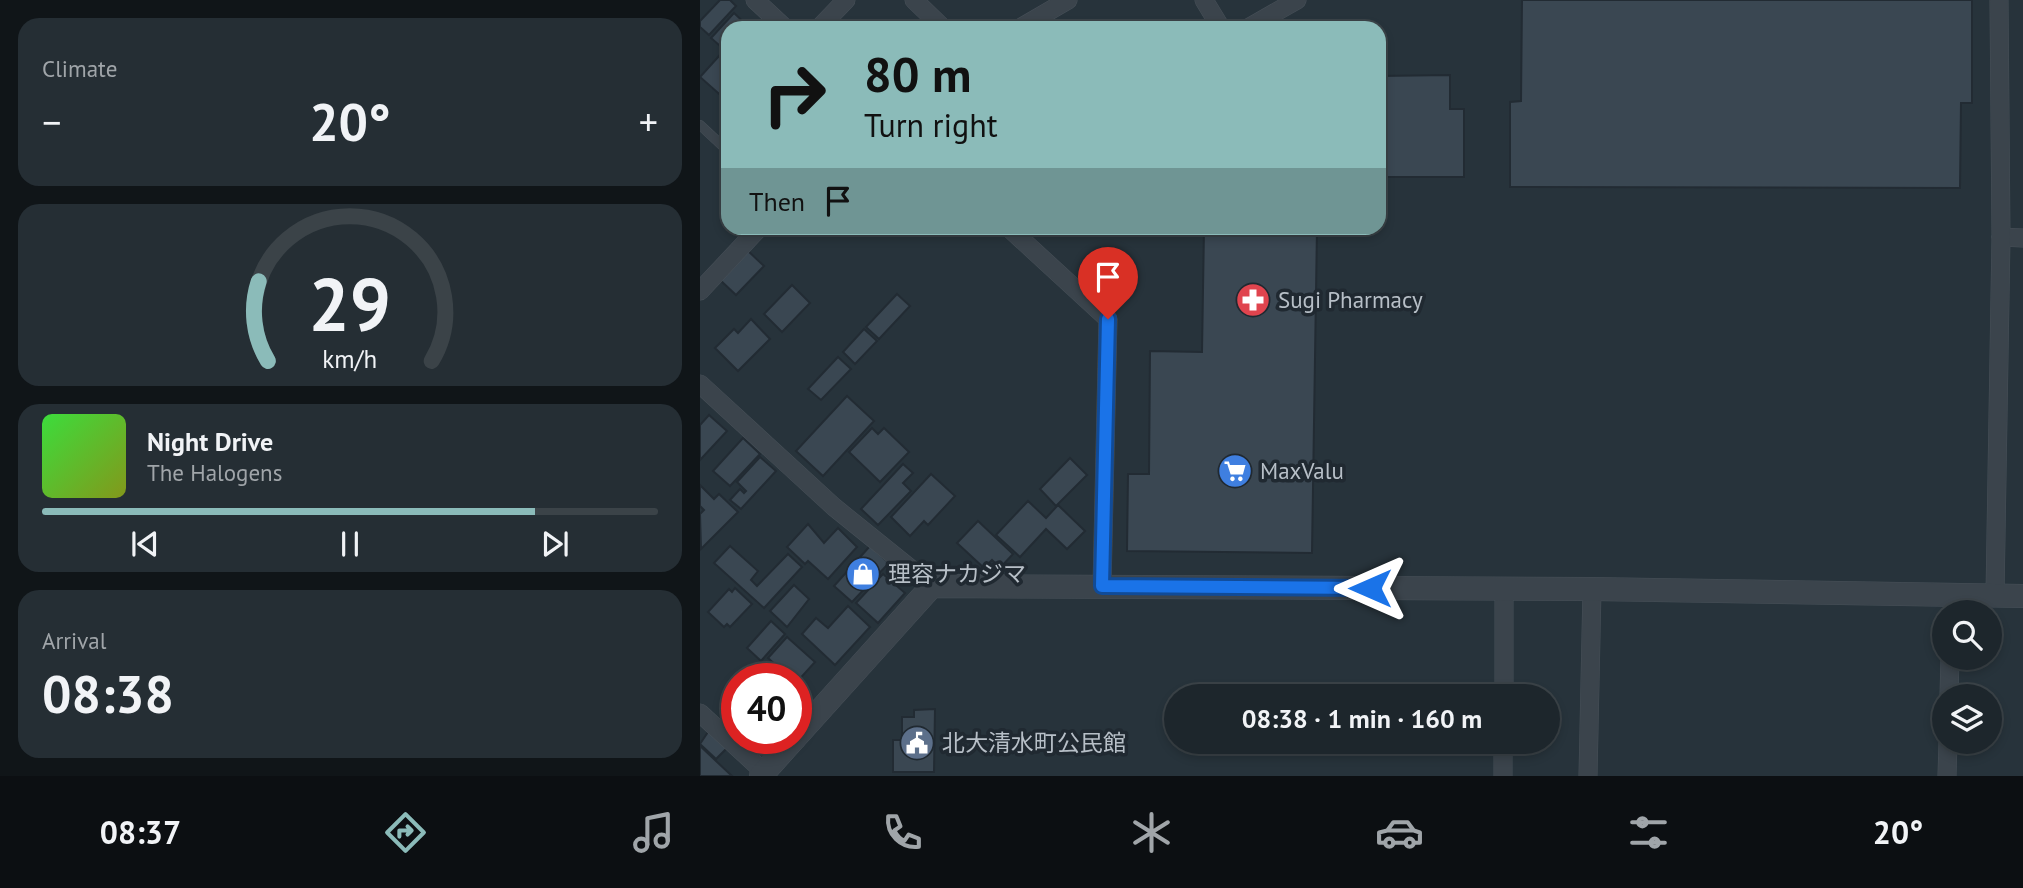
<!DOCTYPE html>
<html lang="en">
<head>
<meta charset="utf-8">
<style>
	body { margin:0; font-family:"PT Sans","Noto Sans JP",sans-serif; background:#252e34; color:#f1f3f6; height:100vh; display:flex; flex-direction:column; font-size:26px; white-space:nowrap }
	* { box-sizing:border-box; margin:0 }
	p { font-size:23px; color:#a0a5a9 }
	.icon { flex:none; width:38px; height:38px; fill:none; stroke:currentColor; stroke-width:2; stroke-linecap:round; stroke-linejoin:round }
	.map { position:relative; flex:1; overflow:hidden }
	.details { display:flex; flex-direction:column; gap:18px; padding:18px; background:#101518; width:700px }
	.details>* { flex:none }
	.guide { position:absolute; left:21px; top:21px; width:665px; height:214px; border-radius:21px; box-shadow:0 4px 10px #0003,0 0 0 2px #3b4348; background:#8bbbb9; color:#111; overflow:hidden }
	.tools { position:absolute; left:1232px; top:600px; display:grid; gap:14px }
	.tools a { display:grid; place-items:center; width:70px; height:70px; border-radius:50%; background:#1d262c; box-shadow:0 4px 10px #0003,0 0 0 2px #3b4348; font-size:35px }
	.speed { position:absolute; left:21px; top:663px; display:flex; gap:14px; font-size:35px; font-weight:700; text-align:center }
	.speed>* { display:grid; place-content:center; width:91px; height:91px; border-radius:50%; background:#1d262c; box-shadow:0 4px 10px #0003,0 0 0 2px #3b4348; line-height:1 }
	.speed .limit { border:10px solid #d22; background:#fff; color:#111 }
	.pin { position:absolute; display:grid; place-items:center; width:60px; height:60px; color:#fff; margin:-72px -30px; border-radius:50% 50% 50% 0; rotate:-45deg; box-shadow:0 0 7px #0007 }
	.pin .icon { rotate:45deg }
	.me { position:absolute; width:77px; margin:-38px; rotate:270deg; stroke-linejoin:round; filter:drop-shadow(0 0 5px #0008) }
	.turn { display:flex; align-items:center; gap:24px; height:147px; padding:0 28px; font-size:32px }
	.turn .icon { width:91px; height:91px; stroke-width:2.5 }
	.turn b { display:block; font-size:49px; line-height:60px }
	.then { display:flex; align-items:center; height:66px; padding:0 28px; background:#0003; gap:14px; font-size:26px }
	.big { font-size:52px; font-weight:700; line-height:1.1 }
	.details .widget { flex:1; display:flex; flex-direction:column; justify-content:center; gap:10px; min-width:0; padding:0 24px; border-radius:21px; background:#252e34 }
	.details .dial { align-items:center; gap:0 }
	.dial svg { height:182px; overflow:visible; fill:none; stroke:#3b4348; stroke-width:7; stroke-linecap:round; text-anchor:middle }
	.dial text { fill:#f1f3f6; stroke:none }
	.song { display:flex; align-items:center; gap:21px }
	.cover { width:84px; height:84px; border-radius:10px; background:linear-gradient(135deg,hsl(120 70% 55%),hsl(70 70% 35%)) }
	.played { height:7px; border-radius:4px; background:linear-gradient(90deg,#8bbbb9 80%,#3b4348 80%) }
	.keys { display:flex; justify-content:space-around; direction:ltr }
	.heat { display:flex; justify-content:space-between; align-items:center; font-size:38px; direction:ltr }
	.trip { position:absolute; left:464px; top:684px; width:396px; height:70px; border-radius:35px; background:#1d262c; box-shadow:0 4px 10px #0003,0 0 0 2px #3b4348; font-weight:700; line-height:70px; text-align:center }
	.menu { display:flex; height:112px; justify-content:space-around; align-items:center; background:#0c0f12; color:#a0a5a9 }
	.menu .icon { width:49px; height:49px }
	.menu .selected { color:#8bbbb9 }
	.menu b { font-size:32px; color:#f1f3f6 }
	main { display:flex; flex:1; min-height:0 }
	.map>svg:first-child { display:block }
</style>
</head>
<body>
<main>
<section class="details">
<div class="widget"><p>Climate</p>
<div class="heat"><a>−</a><b class="big">20°</b><a>+</a></div>
</div>
<div class="widget dial"><svg viewBox="0 0 100 80">
<path d="M14 69A42 42 0 1 1 86 69"/>
<path d="M14 69A42 42 0 0 1 10 34" stroke="#8bbbb9"/>
<text x="50" y="56" font-size="32" font-weight="700">29</text>
<text x="50" y="72" font-size="11">km/h</text>
</svg></div>
<div class="widget">
<div class="song"><i class="cover"></i><div><b>Night Drive</b><p>The Halogens</p></div></div>
<div class="played"></div>
<div class="keys"><svg class="icon" aria-label="previous" viewBox="0 0 24 24"><path d="M18 5L8 12l10 7zM5 5v14"/></svg><svg class="icon" aria-label="pause" viewBox="0 0 24 24"><path d="M8 5v14M16 5v14"/></svg><svg class="icon" aria-label="next" viewBox="0 0 24 24"><path d="M6 5l10 7-10 7zM19 5v14"/></svg></div>
</div>
<div class="widget"><p>Arrival</p><b class="big">08:38</b></div>
</section>
<div class="map">
<svg width="1323" height="776" viewBox="0 0 1323 776">
	<rect width="100%" height="100%" fill="#27333b"/>
	<g fill="#3a4752" stroke="#222b33" stroke-width="2">
		<path d="M20,0H30L36,6L9,35L0,27V21Z"/>
		<path d="M822,0H1272V103H1261L1260,188L810,187V102L821,101Z"/>
		<path d="M34,13L50,28H28V53L11,38Z"/>
		<path d="M19,56L28,65L26,100L0,77Z"/>
		<path d="M750,75V109H764V177H679V76Z"/>
		<path d="M504,228H617L612,553L427,551L428,474H449L450,351L502,352Z"/>
		<path d="M47,250L64,266L36,295L19,279Z"/>
		<path d="M92,285L110,303L82,332L64,314Z"/>
		<path d="M197,294L210,306L179,339L166,327Z"/>
		<path d="M51,319L70,339L38,371L15,348L34,329L38,333Z"/>
		<path d="M164,329L177,341L155,364L143,352Z"/>
		<path d="M138,357L151,369L121,400L108,389Z"/>
		<path d="M147,396L174,421L123,476L96,451Z"/>
		<path d="M9,415L27,431L0,460V425Z"/>
		<path d="M172,428L178,434L184,428L209,452L180,482L149,452Z"/>
		<path d="M43,438L60,454L30,486L13,471Z"/>
		<path d="M60,457L76,471L41,509L30,500L40,489L44,493L46,491L37,482Z"/>
		<path d="M370,458L387,475L356,506L340,489Z"/>
		<path d="M203,464L213,473L203,483L211,491L178,525L161,509Z"/>
		<path d="M231,474L255,496L228,525L224,521L210,536L191,517Z"/>
		<path d="M0,485L14,499L19,494L38,512L1,549L0,514L4,510L0,506Z"/>
		<path d="M328,501L346,518L358,505L385,531L367,549L346,529L320,557L296,535Z"/>
		<path d="M278,521L313,554L300,568L292,560L284,568L257,543Z"/>
		<path d="M108,524L124,543L138,528L157,547L128,579L108,561L105,564L87,547Z"/>
		<path d="M30,546L58,571L51,580L57,586L88,554L102,567L64,608L14,563Z"/>
		<path d="M170,546L189,563L152,602L134,586Z"/>
		<path d="M183,574L205,593L178,623L156,603Z"/>
		<path d="M94,585L109,599L87,627L70,611Z"/>
		<path d="M35,588L52,604L30,627L27,624L24,627L8,612L29,589L32,592Z"/>
		<path d="M148,606L170,627L135,665L102,634L116,618L128,628Z"/>
		<path d="M71,621L85,634L61,661L47,648Z"/>
		<path d="M87,637L115,662L96,683V679H91L68,658Z"/>
		<path d="M235,709L234,772H193V740H202V717H214V710Z"/>
		<path d="M10,729L29,746L16,759L0,744Z"/>
		<path d="M38,738H66L54,753Z"/>
		<path d="M0,746L32,776H0Z"/>
	</g>
	<g fill="none" stroke-linecap="round" stroke-linejoin="round">
		<g stroke="#475058" stroke-width="10">
			<path id="service" d="M0,125L28,151"/>
		</g>
		<g stroke="#475058" stroke-width="19">
			<g id="minor">
				<path d="M55,0L85,28"/>
				<path d="M214,0L243,28"/>
				<path d="M504,0L521,28"/>
				<path d="M119,28L146,0"/>
				<path d="M320,28L368,0"/>
				<path d="M548,28L597,0"/>
				<path d="M309,228L408,319L402,586"/>
				<path d="M1301,237L1323,238"/>
				<path d="M0,291L59,228"/>
				<path d="M0,384L134,507L232,586"/>
				<path d="M1295,595L1301,237L1299,0"/>
				<path d="M804,696V588"/>
				<path d="M1249,696L1250,658"/>
				<path d="M0,713L64,772"/>
				<path d="M803,776V742"/>
				<path d="M888,776L892,589"/>
				<path d="M1247,776L1248,742"/>
			</g>
		</g>
		<g stroke="#475058" stroke-width="24">
			<g id="tertiary">
				<path d="M96,737L232,586L892,589L1323,596"/>
				<path d="M61,776L95,738"/>
			</g>
		</g>
		<use href="#service" stroke="#3b444c" stroke-width="9"/>
		<use href="#minor" stroke="#3b444c" stroke-width="18"/>
		<use href="#tertiary" stroke="#3b444c" stroke-width="23"/>
	</g>
	<g fill="none" stroke-linecap="round" stroke-linejoin="round">
		<g stroke="#114b97" stroke-width="18">
			<path id="route" d="M408,319L402,586L670,588"/>
		</g>
		<use href="#route" stroke="#1a73e8" stroke-width="12"/>
	</g>
	<defs>
		<g id="pharmacy-disc" transform="scale(1.75)"><circle r="9.5" fill="#e0444e" stroke="#202931"/><path d="M-2-6h4v4h4v4h-4v4h-4v-4h-4v-4h4Z" fill="#fff"/></g>
		<g id="supermarket-disc" transform="scale(1.75)"><circle r="9.5" fill="#3f7fe0" stroke="#202931"/><path d="M-6-5.5h2.5l.6 2H6L4.5 2H-2.5L-4.4-4H-6ZM-1.5 3.2a1.3 1.3 0 1 0 .1 0ZM3 3.2a1.3 1.3 0 1 0 .1 0Z" fill="#fff"/></g>
		<g id="shop-disc" transform="scale(1.75)"><circle r="9.5" fill="#3f7fe0" stroke="#202931"/><path d="M-5-2.5h2.3a2.7 3.5 0 0 1 5.4 0H5L5.5 6h-11ZM-1.5-2.5h3a1.5 2.3 0 0 0-3 0Z" fill="#fff"/></g>
		<g id="civic-disc" transform="scale(1.75)"><circle r="9.5" fill="#5c6f8a" stroke="#202931"/><path d="M-.6-6.5H3V-4.5H.6V-3L4-1V1h2V6H-6V1h2V-1L-.6-3ZM-1.2 2.5V6h2.4V2.5Z" fill="#fff"/></g>
	</defs>
	<g fill-rule="evenodd">
		<use href="#pharmacy-disc" x="553" y="300"/>
		<use href="#supermarket-disc" x="535" y="471"/>
		<use href="#shop-disc" x="163" y="574"/>
		<use href="#civic-disc" x="217" y="743"/>
	</g>
	<g text-anchor="middle" stroke-width="7" stroke-linejoin="round" paint-order="stroke">
		<g font-size="23" fill="#b7bfc7" stroke="#202931" text-anchor="start">
			<text x="578" y="308">Sugi Pharmacy</text>
			<text x="560" y="479">MaxValu</text>
			<text x="188" y="582">理容ナカジマ</text>
			<text x="242" y="751">北大清水町公民館</text>
		</g>
	</g>
</svg>
<div class="tools">
<a><svg class="icon" aria-label="search" viewBox="0 0 24 24"><circle cx="10" cy="10" r="6"/><path d="M15 15l6 6"/></svg></a>
<a><svg class="icon" aria-label="layers" viewBox="0 0 24 24"><path d="M12 4l9 5-9 5-9-5zM3 14l9 5 9-5"/></svg></a>
</div>
<div class="speed"><div class="limit">40</div></div>
<div class="pin" style="left:408px;top:319px;background:#d93025"><svg class="icon" aria-label="arrive" viewBox="0 0 24 24"><path d="M6 21V4h12l-3 4 3 4H6"/></svg></div>
<svg class="me" style="left:670px;top:588px" viewBox="-20 -20 40 40"><path d="M0-17L14 15 0 8-14 15z" fill="#1a73e8" stroke="#fff" stroke-width="4"/></svg>
<div class="trip">08:38 · 1 min · 160 m</div>
<div class="guide">
<div class="turn"><svg class="icon" aria-label="right" viewBox="0 0 24 24"><path d="M7 20v-9h11M14 6l5 5-5 5"/></svg><div><b>80 m</b>Turn right</div></div>
<div class="then">Then<svg class="icon" aria-label="arrive" viewBox="0 0 24 24"><path d="M6 21V4h12l-3 4 3 4H6"/></svg></div>
</div>
</div>
</main>
<nav class="menu">
<b>08:37</b>
<svg class="icon selected" aria-label="directions" viewBox="0 0 24 24"><path d="M12 3l9 9-9 9-9-9zM9 14v-3h6M13 9l2 2-2 2"/></svg>
<svg class="icon" aria-label="music" viewBox="0 0 24 24"><path d="M9 18V5l10-2v13"/><circle cx="6" cy="18" r="3"/><circle cx="16" cy="16" r="3"/></svg>
<svg class="icon" aria-label="phone" viewBox="0 0 24 24"><path d="M5 4h4l2 5-3 2q2 4 5 5l2-3 5 2v4C11 20 4 13 5 4z"/></svg>
<svg class="icon" aria-label="climate" viewBox="0 0 24 24"><path d="M12 3v18M4 7l16 10M4 17L20 7"/></svg>
<svg class="icon" aria-label="car" viewBox="0 0 24 24"><path d="M5 17H2v-5l4-1 3-4h7l3 4 3 1v5h-3M9 17h6M6 11h13"/><circle cx="7" cy="17" r="2"/><circle cx="17" cy="17" r="2"/></svg>
<svg class="icon" aria-label="filters" viewBox="0 0 24 24"><path d="M4 7h16M4 17h16"/><circle cx="9" cy="7" r="2"/><circle cx="15" cy="17" r="2"/></svg>
<b>20°</b>
</nav>
</body>
</html>
